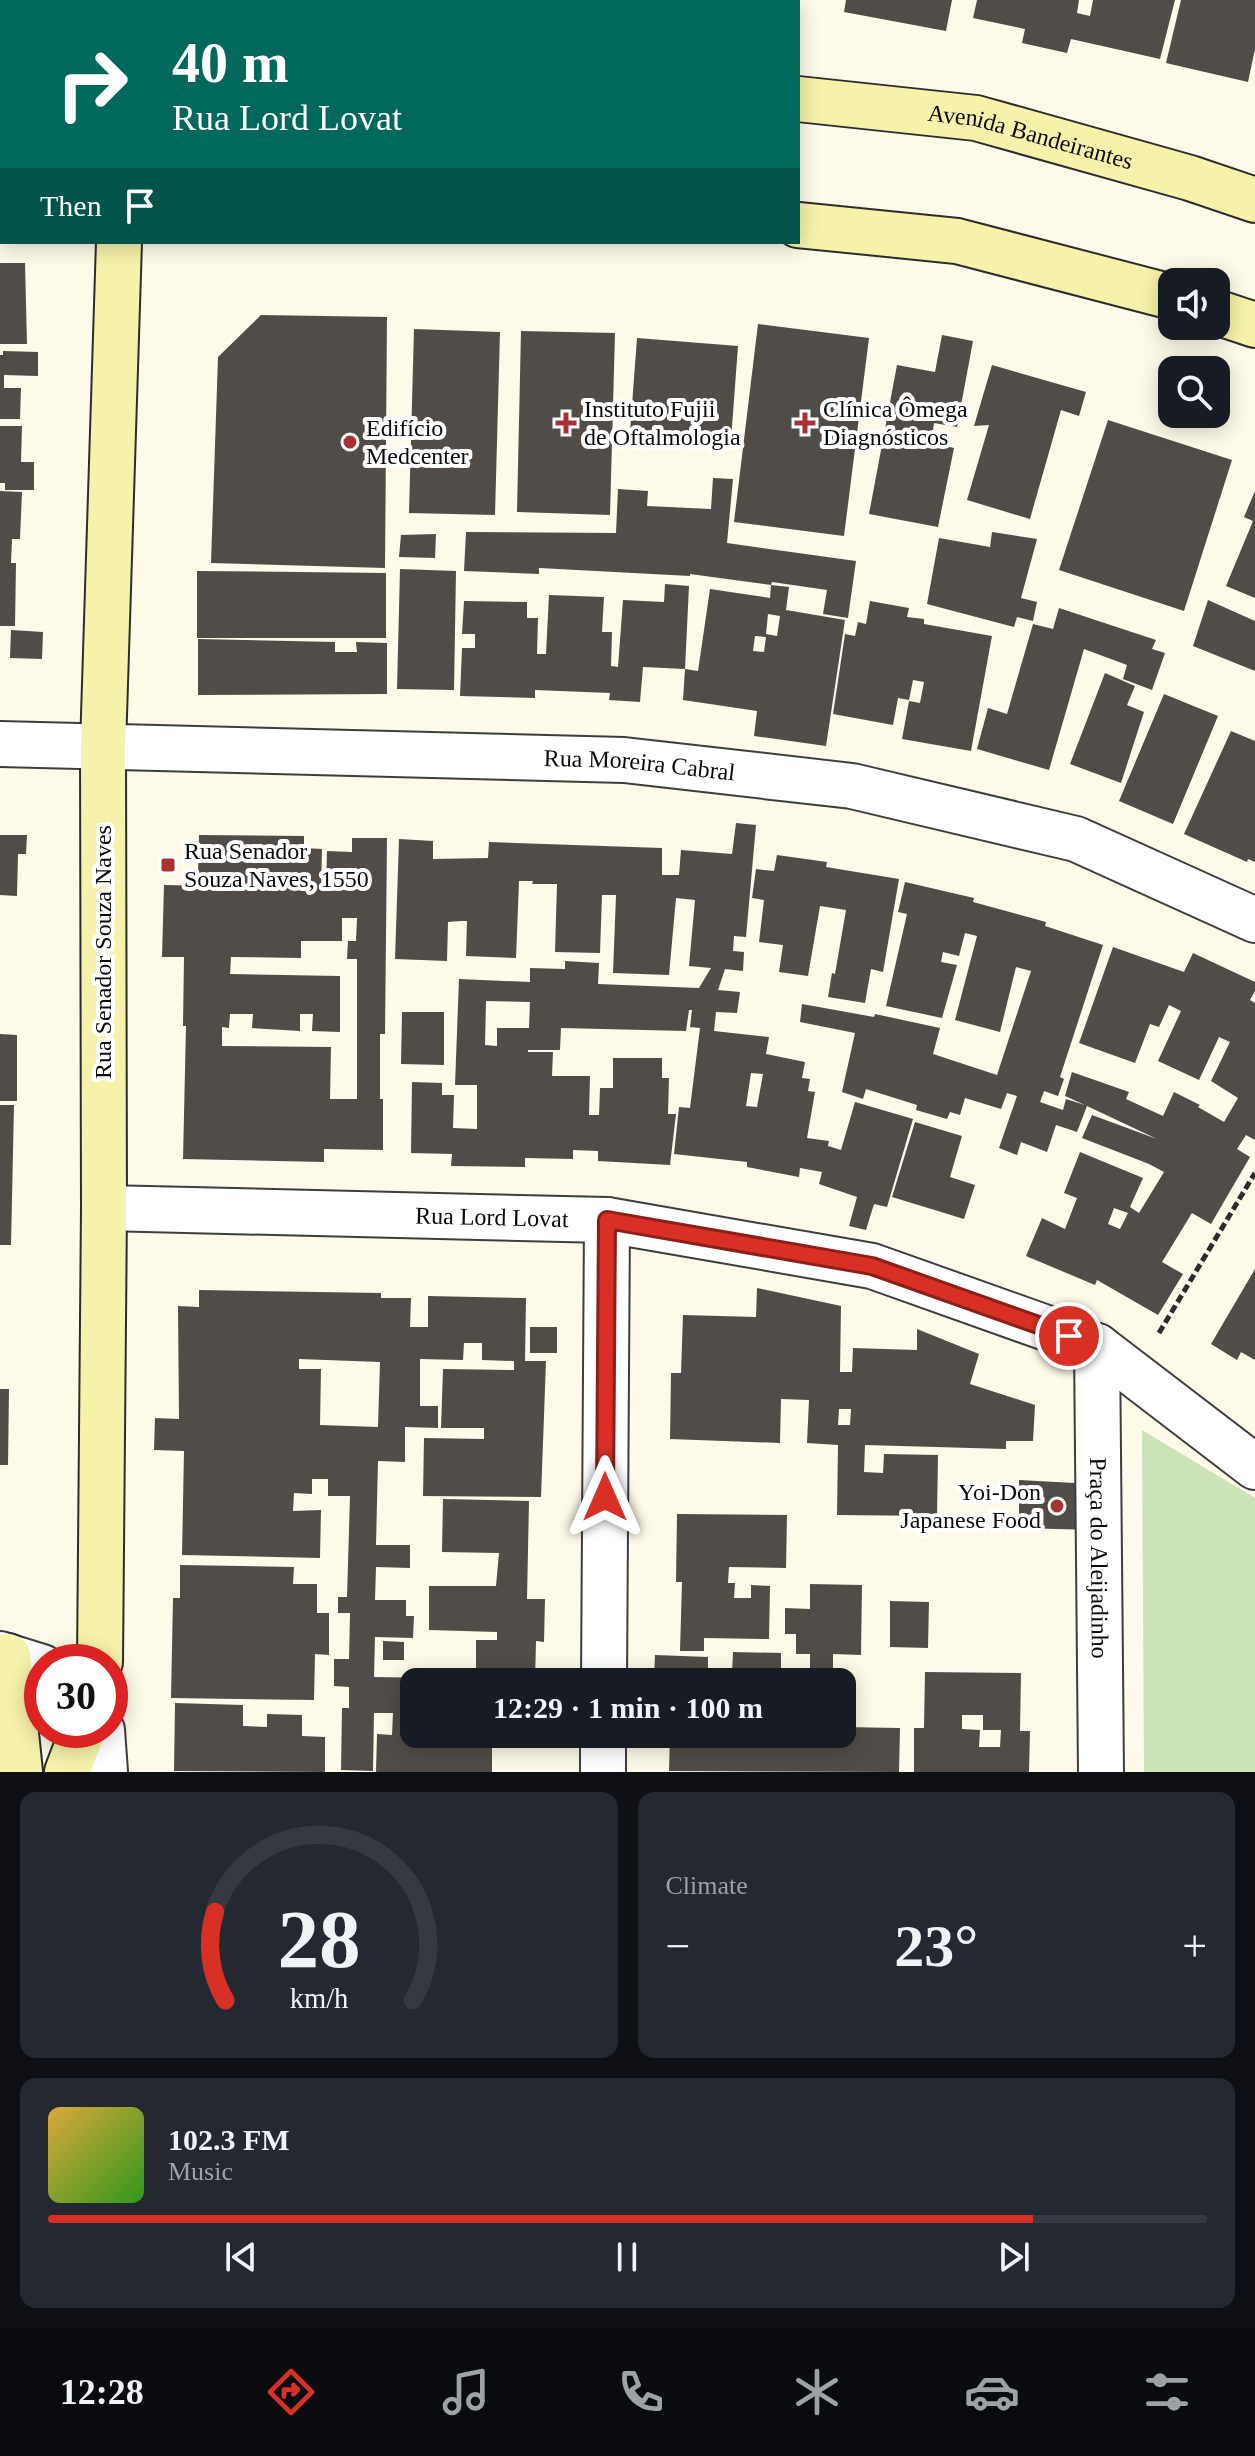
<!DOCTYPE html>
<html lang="en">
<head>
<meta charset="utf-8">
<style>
	body { margin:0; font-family:"Times New Roman",serif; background:#242831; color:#f1f3f6; height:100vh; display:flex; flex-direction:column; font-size:30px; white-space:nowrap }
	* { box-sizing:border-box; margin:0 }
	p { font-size:26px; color:#9ea1a6 }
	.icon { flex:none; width:44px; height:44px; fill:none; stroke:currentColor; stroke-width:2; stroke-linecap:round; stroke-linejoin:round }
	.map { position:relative; height:1772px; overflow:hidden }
	.panel { display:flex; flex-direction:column; gap:20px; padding:20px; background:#0d0f14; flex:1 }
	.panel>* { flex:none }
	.hud { position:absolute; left:0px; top:0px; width:800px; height:244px; box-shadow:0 4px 20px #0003; background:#00695c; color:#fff; overflow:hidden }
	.controls { position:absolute; left:1158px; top:268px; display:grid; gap:16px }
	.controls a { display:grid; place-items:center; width:72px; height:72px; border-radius:16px; background:#171b24; box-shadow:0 4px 20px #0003; font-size:40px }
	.speed { position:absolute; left:24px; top:1644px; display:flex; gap:16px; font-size:40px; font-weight:700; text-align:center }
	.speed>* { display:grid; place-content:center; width:104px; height:104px; border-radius:50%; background:#171b24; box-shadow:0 4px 20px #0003; line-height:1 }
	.speed .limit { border:12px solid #d22; background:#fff; color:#111 }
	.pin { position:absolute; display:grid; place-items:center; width:68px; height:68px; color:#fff; margin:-34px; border:4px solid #fff; border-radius:50%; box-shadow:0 2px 8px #0007 }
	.me { position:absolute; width:88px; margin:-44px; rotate:0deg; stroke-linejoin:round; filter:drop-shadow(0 0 6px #0008) }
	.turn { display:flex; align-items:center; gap:28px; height:168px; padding:0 40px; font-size:36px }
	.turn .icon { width:104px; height:104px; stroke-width:2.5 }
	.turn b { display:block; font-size:56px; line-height:68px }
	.then { display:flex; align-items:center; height:76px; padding:0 40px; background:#0003; gap:16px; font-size:30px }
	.big { font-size:60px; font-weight:600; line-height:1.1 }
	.panel .tile { flex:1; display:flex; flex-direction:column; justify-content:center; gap:12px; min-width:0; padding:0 28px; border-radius:16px; background:#242831 }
	.panel .dial { align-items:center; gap:0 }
	.dial svg { height:208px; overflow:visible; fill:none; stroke:#363941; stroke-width:7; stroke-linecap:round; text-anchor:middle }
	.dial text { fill:#f1f3f6; stroke:none }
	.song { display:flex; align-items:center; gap:24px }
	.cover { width:96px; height:96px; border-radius:12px; background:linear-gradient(135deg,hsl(40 70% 55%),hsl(110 70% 35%)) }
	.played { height:8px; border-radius:4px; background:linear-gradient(90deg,#d93025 85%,#363941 85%) }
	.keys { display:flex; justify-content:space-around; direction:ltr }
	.heat { display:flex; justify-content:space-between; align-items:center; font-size:44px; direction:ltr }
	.panel .tiles { flex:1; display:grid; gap:20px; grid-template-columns:1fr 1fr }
	.tile:last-child { grid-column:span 2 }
	.trip { position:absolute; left:400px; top:1668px; width:456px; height:80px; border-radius:16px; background:#171b24; box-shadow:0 4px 20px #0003; font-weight:600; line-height:80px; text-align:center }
	.tab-bar { display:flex; height:128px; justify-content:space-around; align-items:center; background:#090b0e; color:#9ea1a6 }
	.tab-bar .icon { width:56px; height:56px }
	.tab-bar .current { color:#d93025 }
	.tab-bar b { font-size:36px; color:#f1f3f6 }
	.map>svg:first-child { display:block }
</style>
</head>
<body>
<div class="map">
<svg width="1255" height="1772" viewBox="0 0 1255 1772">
	<rect width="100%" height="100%" fill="#fdfae9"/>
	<path fill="#cbe3b7" d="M1142,1430L1255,1498V1772H1144Z"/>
	<g fill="#514c47" fill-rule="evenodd">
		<path d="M846,0H952L946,31L844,12Z"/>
		<path d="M977,0H1079L1077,13L1090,16L1093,0H1175L1160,59L1071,39L1067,53L1022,43L1025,29L973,18Z"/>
		<path d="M1181,0H1255V49L1248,82L1166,63Z"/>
		<path d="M0,263H25L27,344H0Z"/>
		<path d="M261,315L387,317L385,568L211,563L218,357Z"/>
		<path d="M758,324L869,338L844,536L734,522Z"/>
		<path d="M414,329L500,332L495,515L409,513Z"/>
		<path d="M521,331L615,333L610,515L517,512Z"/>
		<path d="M942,335L973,341L957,427L934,423L931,443L954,448L938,527L869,514L897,365L935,372Z"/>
		<path d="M637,338L738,346L731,440L630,432Z"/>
		<path d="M3,351L38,352V376L4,375V388H21L20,419H0V355H3Z"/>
		<path d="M992,365L1086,392L1079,416L1061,410L1030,519L967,500L989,425L974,426Z"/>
		<path d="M1108,420L1232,460L1184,611L1059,570Z"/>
		<path d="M0,426H22L21,462H34V490H5V483H0Z"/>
		<path d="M713,478L733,479L727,543L856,561L848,618L823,614L827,590L772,582L771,585L690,574V576L539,568V574L464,571L466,532L616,533L618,489L648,491L647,506L711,509Z"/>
		<path d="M0,491L22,492L20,539H12L11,563H16L15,626H0Z"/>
		<path d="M1255,491V598L1226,586L1253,521L1244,517Z"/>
		<path d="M992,532L1037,539L1021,598L1037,602L1033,621L1017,617L1014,627L927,604L939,538L990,547Z"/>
		<path d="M436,534L435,558L399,557L401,535Z"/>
		<path d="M400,569L456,571L454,690L397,689Z"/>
		<path d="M197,571L386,573V638H197Z"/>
		<path d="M665,584L689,586L685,669L643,667L640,702L609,700L610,693L535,690V698L460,696L462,648H475V634H462L464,601L527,602V618H538L537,654H546L549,595L604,597L602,632H612L611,666L618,667L623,600L664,602Z"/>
		<path d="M771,585L789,587L786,610L845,620L826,746L754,736L757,711L683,700L685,669L698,671L710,589L770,598ZM768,614L780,616L777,636L766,634ZM755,636L766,637L764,652L753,651Z"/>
		<path d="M1208,600L1255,621V671L1193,646Z"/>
		<path d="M870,601L909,608L907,617L924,619V624L992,636L971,751L902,739L909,701L920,703L924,682L913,680L909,700L898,698L893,725L833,714L845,634L855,636L858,622L866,624Z"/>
		<path d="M1059,608L1156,640L1152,649L1165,653L1152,690L1123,679L1127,665L1084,649L1049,770L977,749L988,708L1007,714L1033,624L1053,629Z"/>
		<path d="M11,630L43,632L42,659L10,658Z"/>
		<path d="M198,639L335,642V652H357L356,642L387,643V694L198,695Z"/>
		<path d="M1105,673L1135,686L1127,705L1144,712L1121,783L1070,764Z"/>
		<path d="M1164,694L1218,716L1173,824L1119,801Z"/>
		<path d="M1231,731L1255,741V862L1248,859L1247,862L1184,834Z"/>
		<path d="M736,823L756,825L746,937L734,936L733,951L744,952L743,971L725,969L718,990L740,992L737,1013L716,1012L714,1031L769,1037L766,1054L805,1062L802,1078L810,1079L808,1091L815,1092L807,1138L829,1141L828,1146L841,1150L855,1102L913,1119L887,1207L874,1204L866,1230L849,1226L857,1197L819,1184L822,1172L800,1168L799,1177L747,1167V1162L674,1154L679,1107L690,1108L700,1028L690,1027L692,1010H689L686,1031L561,1028L560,1050H528V1052H553L552,1076H590L589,1115H599L600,1088H613V1058H662V1078H669L668,1114H676L670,1165L598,1161V1151L573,1150V1159L525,1158V1167L451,1166L452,1154L411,1153L412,1082L442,1083V1095H454L453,1128L477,1129V1085H455L459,979L530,982V968L565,969V961L599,963L598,984L699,988L711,968L689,966L695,900L676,898L669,975L613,973L616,895H602L600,953L555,952L557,884H532L533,881H519L516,958L466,956L467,921H461L448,922L447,961L395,959L399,839L433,841V859L488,858L489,842L662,848V875H679L681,850L732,854ZM486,1001L530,1002L529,1028H497V1046L485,1045ZM751,1073L763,1074L757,1107L746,1106Z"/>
		<path d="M0,835H27L26,854H18L17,896L0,895Z"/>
		<path d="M199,835L304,836V848L322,849L321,889H326L327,851L352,852V838H387L385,1034H380V1099H383V1150L324,1149V1162L183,1159L186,1026H183L184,957H162L164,885L216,886L217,874H198ZM342,918H357L356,941H348L347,959H357V1099H330L331,1047L222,1046V1027L229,1028L230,1014H253L252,1028L300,1031V1014H313L312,1031L340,1032V976L230,974L231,957L301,958V941H342Z"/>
		<path d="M777,855L827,862L826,867L899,879L883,972L871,969L865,1003L828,997L832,973L835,974L846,910L820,906L808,976L779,972L783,945L759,942L764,900L752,898L756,869L774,871Z"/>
		<path d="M905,882L974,898L973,902L1046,922L1045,926L1103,945L1060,1077L1064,1079L1058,1096L1044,1091L1040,1102L1063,1110L1066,1099L1085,1105L1065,1096L1072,1072L1129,1092L1126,1099L1163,1116L1174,1092L1200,1105L1198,1107L1224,1122L1238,1098L1211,1081L1230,1042L1219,1037L1199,1080L1158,1061L1181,1011L1169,1005L1159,1027L1150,1024L1135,1063L1079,1043L1113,947L1184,972L1193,953L1255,982V991L1250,1000L1255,1003V1140L1246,1135L1237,1149L1250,1157L1211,1224L1192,1213L1162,1262L1183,1274L1158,1315L1097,1280L1095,1285L1026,1256L1042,1218L1065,1229L1077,1198L1064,1193L1080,1152L1143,1178L1130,1207L1139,1213L1164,1172L1149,1164L1082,1138L1092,1115L1157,1139L1087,1106L1077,1132L1056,1125L1047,1152L1021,1142L1017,1155L999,1148L1017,1096L1007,1093L1001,1109L965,1098L960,1115L950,1112L947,1119L916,1110L917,1105L866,1089L863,1099L842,1092L855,1033L800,1022L802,1004L874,1017L875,1014L940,1028L933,1054L997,1075L1031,971L1016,967L1000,1032L955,1020L977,936L965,933L959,956L943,952L941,962L957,965L942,1018L886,1006L907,914L898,912ZM1114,1208L1128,1213L1120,1229L1108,1224Z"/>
		<path d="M402,1012H444V1065L401,1064Z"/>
		<path d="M0,1034L17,1035V1101H0Z"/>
		<path d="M0,1105H14L11,1245H0Z"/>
		<path d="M915,1122L962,1136L950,1177L975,1185L964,1219L892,1197Z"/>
		<path d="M1255,1269V1360L1241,1352L1237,1360L1211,1344Z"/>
		<path d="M757,1288L841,1306L840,1372H852L853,1348L917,1350V1329L979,1354L970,1384L1035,1405L1033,1441H1006V1449L865,1445L864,1472L883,1473L884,1454L938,1455L937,1516L837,1515L838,1445L807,1443L809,1400L781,1399L780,1443L670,1439L671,1373H681L683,1315L756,1317ZM839,1409H851L850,1425H838Z"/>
		<path d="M199,1290L381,1293V1298H411L410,1327H428V1296L526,1298L525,1361H546L541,1497L423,1496L424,1438L484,1439V1428H441L443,1369L514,1370V1361L482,1360V1343H464L463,1360L420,1359V1406H438V1428L405,1427V1462L378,1461L376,1545H410V1568L376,1567L375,1600H406V1616H414L413,1638L375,1637L374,1677L441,1678V1682H414V1734H492V1772H376L377,1734L392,1735L393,1713H374L373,1771L341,1770L342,1708H349V1687L334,1686V1659H349L350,1613H338V1597H347L350,1496H328V1479H312V1494L294,1493L293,1511L321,1510L320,1558L182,1555L184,1451L154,1450L155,1418L179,1419L178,1306L199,1307ZM299,1359L380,1362L378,1427L320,1425L321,1369H299Z"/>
		<rect x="530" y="1327" width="27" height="26"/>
		<path d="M0,1389H9L8,1465H0Z"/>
		<path d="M1019,1480L1093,1484L1095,1530L1019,1528Z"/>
		<path d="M443,1499L529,1501L527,1599H545L544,1642L536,1641L535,1682H451V1668L476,1669V1640H497V1632L429,1630V1586H496L499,1553L442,1552Z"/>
		<path d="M677,1514L787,1515L786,1568L729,1567L728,1583H735L734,1598H751V1585L770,1586L769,1639L704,1638V1651H680L682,1582H676Z"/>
		<path d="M180,1565L294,1567L293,1584H317V1613H329V1655L315,1654L314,1700L171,1698L173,1598H180Z"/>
		<path d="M810,1584L862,1585L861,1655L833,1654V1682H810V1654H796V1634H785V1608L810,1609Z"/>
		<path d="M890,1601L929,1602L928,1648L890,1647Z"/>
		<path d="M383,1641L404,1642V1660H383Z"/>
		<path d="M733,1652L781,1653V1682H673V1677H654L655,1655L708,1657V1674H732Z"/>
		<path d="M925,1672L1021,1673L1020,1731H1030L1029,1772H914V1728H924ZM962,1715H983V1730H1001L1000,1747H979L980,1730L962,1729Z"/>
		<path d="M175,1703L243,1705V1726L267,1727V1714L302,1715V1736L325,1737V1772L174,1771Z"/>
		<path d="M842,1727L900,1728L899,1772L669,1771L670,1734H842Z"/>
	</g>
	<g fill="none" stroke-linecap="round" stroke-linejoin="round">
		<g stroke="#3d3d3d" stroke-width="48">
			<g id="street">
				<path id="s1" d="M0,744L624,760L852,786L1076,839L1255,920"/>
				<path id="s2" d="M104,1208L607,1220L872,1266L1097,1346L1255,1467"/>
				<path id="s3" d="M1097,1346L1101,1772"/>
				<path d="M0,1654L42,1667"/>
				<path d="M604,1682L607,1220"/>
				<path d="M102,1730L105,1772"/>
				<path d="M603,1772V1734"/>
			</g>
		</g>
		<g stroke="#2c2c2c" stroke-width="48">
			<g id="secondary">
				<path d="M131,0V2"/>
				<path d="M0,81H2"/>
				<path id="s4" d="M798,99L976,118L1190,178L1255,200"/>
				<path d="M0,201H2"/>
				<path d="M798,225L957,241L1172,297"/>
				<path d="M1216,312L1255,325"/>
				<path d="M8,1656L20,1772"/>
				<path d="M100,1662L104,1208L103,747L119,242"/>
				<path d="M67,1772L83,1730"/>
			</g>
		</g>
		<path stroke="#2c2c2c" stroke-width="5" stroke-dasharray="8 4" stroke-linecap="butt" d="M1159,1333L1255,1173"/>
		<use href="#street" stroke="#fff" stroke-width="44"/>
		<use href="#secondary" stroke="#f6f2aa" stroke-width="44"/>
	</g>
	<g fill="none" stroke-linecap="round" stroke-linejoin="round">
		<g stroke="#8d1f18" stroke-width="20">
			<path id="route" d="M605,1497L607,1220L872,1266L1069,1336"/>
		</g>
		<use href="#route" stroke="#d93025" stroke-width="14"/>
	</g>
	<g fill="#aa3131" stroke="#fff" stroke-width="3">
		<path d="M562 411h8v8h8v8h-8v8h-8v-8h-8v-8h8z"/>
		<path d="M801 411h8v8h8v8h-8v8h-8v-8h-8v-8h8z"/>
		<circle cx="350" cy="442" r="8"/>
		<rect x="160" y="857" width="16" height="16" rx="4"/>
		<circle cx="1057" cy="1506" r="8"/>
	</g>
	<g text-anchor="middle" stroke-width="8" stroke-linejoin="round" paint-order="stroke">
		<g font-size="24" fill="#0a0a0a" stroke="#fff">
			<text dy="8" stroke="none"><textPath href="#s4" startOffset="236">Avenida Bandeirantes</textPath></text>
			<text dy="8" stroke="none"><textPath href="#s1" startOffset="640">Rua Moreira Cabral</textPath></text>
			<text transform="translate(103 952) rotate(-90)" y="8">Rua Senador Souza Naves</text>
			<text dy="8" stroke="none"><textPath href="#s2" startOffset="388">Rua Lord Lovat</textPath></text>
			<text dy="8" stroke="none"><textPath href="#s3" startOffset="212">Praça do Aleijadinho</textPath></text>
		</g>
		<g font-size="24" fill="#0a0a0a" stroke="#fff" text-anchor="start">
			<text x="584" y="417">Instituto Fujii<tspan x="584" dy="28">de Oftalmologia</tspan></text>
			<text x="823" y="417">Clínica Ômega<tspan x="823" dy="28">Diagnósticos</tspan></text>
			<text x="366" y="436">Edifício<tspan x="366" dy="28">Medcenter</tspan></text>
			<text x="184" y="859">Rua Senador<tspan x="184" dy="28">Souza Naves, 1550</tspan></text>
			<text x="1041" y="1500" text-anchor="end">Yoi-Don<tspan x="1041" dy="28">Japanese Food</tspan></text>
		</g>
	</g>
</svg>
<div class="controls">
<a><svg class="icon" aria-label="sound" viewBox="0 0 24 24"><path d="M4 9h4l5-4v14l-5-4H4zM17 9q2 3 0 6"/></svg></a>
<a><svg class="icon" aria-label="search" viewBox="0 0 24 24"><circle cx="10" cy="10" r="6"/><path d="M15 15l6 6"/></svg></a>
</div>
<div class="speed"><div class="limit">30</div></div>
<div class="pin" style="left:1069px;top:1336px;background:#d93025"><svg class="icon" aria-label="arrive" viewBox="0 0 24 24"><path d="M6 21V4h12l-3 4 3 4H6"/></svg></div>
<svg class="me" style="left:605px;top:1497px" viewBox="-20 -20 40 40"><path d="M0-17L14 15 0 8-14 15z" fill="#d93025" stroke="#fff" stroke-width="4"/></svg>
<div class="trip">12:29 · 1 min · 100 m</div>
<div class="hud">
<div class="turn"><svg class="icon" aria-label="right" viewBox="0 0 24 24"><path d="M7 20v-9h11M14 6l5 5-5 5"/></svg><div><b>40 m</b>Rua Lord Lovat</div></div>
<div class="then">Then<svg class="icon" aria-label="arrive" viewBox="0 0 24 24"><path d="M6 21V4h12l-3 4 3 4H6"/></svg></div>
</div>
</div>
<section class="panel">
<div class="tiles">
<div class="tile dial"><svg viewBox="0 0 100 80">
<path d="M14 69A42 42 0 1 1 86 69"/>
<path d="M14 69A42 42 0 0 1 10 35" stroke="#d93025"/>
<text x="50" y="56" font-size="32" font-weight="700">28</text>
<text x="50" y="72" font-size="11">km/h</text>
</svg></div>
<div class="tile"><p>Climate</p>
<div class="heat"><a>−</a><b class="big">23°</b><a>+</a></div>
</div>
<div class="tile">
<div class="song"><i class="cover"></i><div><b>102.3 FM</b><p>Music</p></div></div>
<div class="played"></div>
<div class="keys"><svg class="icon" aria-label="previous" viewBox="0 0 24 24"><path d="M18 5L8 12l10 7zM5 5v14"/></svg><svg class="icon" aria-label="pause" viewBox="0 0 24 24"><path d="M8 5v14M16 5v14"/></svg><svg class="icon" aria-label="next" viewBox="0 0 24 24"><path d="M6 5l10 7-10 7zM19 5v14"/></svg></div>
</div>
</div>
</section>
<nav class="tab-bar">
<b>12:28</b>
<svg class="icon current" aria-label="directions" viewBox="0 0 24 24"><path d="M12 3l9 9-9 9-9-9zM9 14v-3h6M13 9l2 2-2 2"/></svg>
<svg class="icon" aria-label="music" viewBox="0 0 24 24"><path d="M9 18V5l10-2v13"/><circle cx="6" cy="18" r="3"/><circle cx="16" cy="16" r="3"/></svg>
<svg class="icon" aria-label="phone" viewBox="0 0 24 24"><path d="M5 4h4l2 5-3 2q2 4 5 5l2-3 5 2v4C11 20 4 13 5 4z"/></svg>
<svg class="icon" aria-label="climate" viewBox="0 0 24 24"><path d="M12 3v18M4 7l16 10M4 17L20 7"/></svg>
<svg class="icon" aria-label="car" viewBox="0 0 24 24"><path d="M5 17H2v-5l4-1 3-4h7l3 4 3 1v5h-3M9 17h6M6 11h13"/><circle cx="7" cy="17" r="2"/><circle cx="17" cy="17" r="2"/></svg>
<svg class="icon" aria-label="filters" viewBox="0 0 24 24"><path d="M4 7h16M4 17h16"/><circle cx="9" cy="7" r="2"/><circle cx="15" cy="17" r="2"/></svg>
</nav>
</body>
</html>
